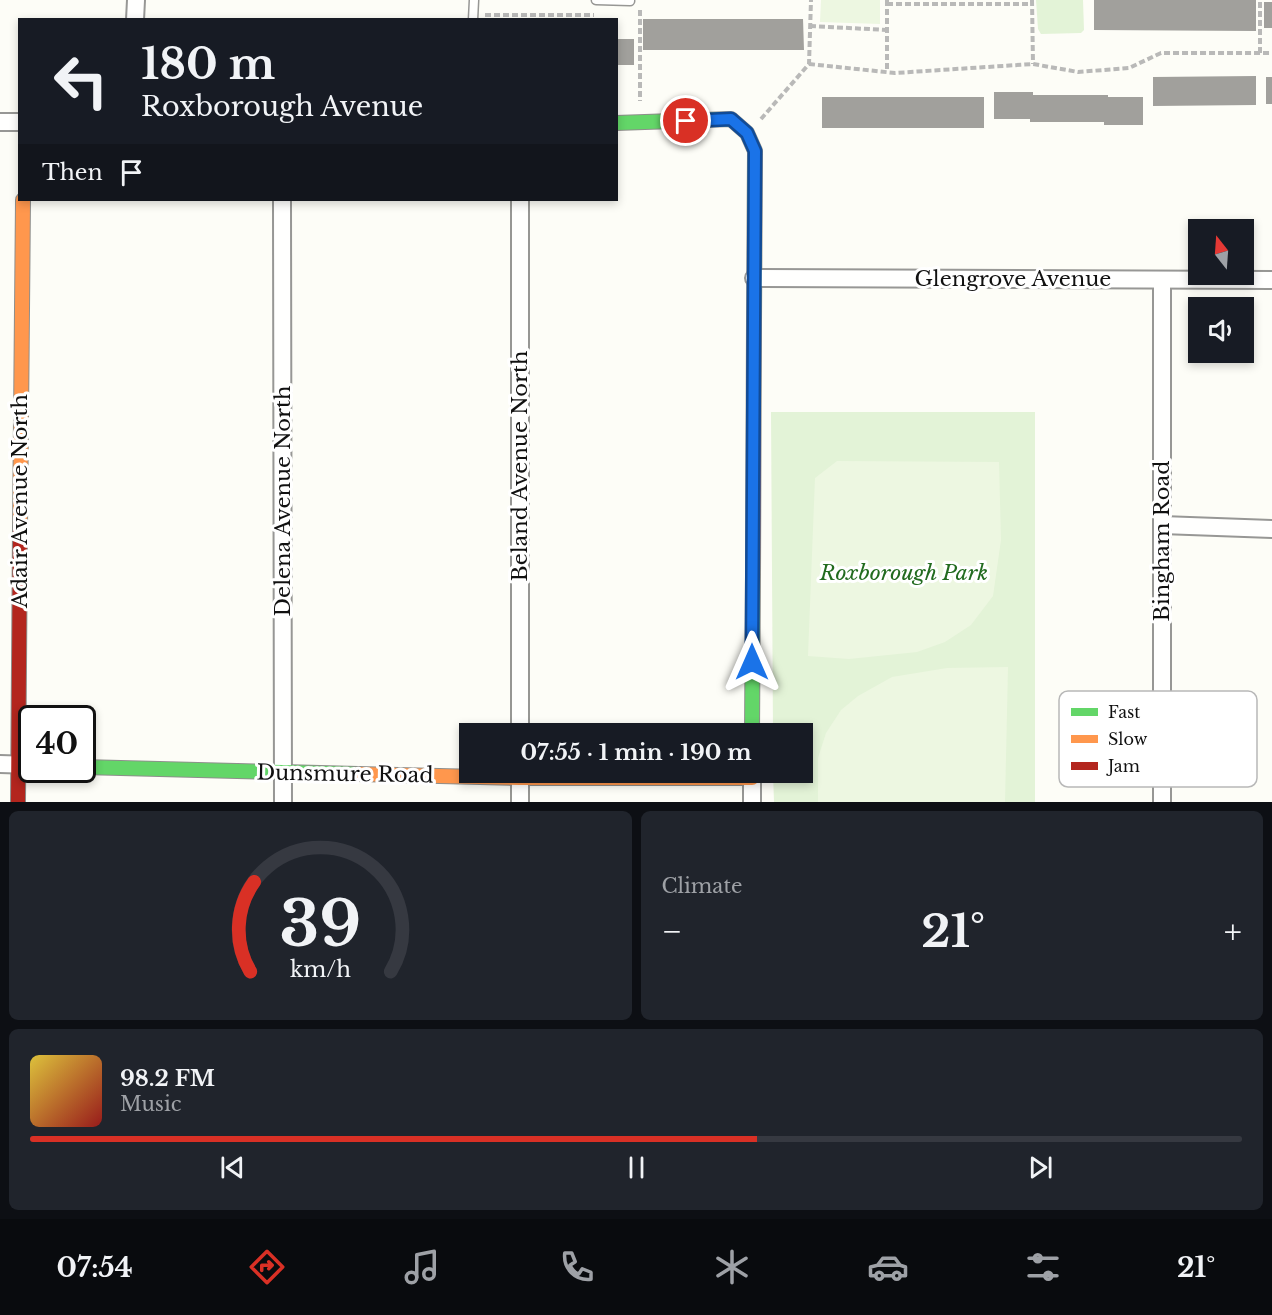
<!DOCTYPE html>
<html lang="en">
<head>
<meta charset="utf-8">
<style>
	body { margin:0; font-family:"Libre Baskerville",serif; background:#20242c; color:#f1f3f6; height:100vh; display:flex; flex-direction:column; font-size:22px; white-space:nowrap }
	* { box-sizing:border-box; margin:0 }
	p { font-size:20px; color:#9ea1a6 }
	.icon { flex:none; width:33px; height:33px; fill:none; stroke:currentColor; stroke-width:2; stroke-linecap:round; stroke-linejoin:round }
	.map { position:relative; height:802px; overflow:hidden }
	.sheet { display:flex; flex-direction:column; gap:9px; padding:9px; background:#0d0f14; flex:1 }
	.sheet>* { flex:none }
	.guide { position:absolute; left:18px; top:18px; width:600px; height:183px; border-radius:0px; box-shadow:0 3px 9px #0003; background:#171b24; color:#f1f3f6; overflow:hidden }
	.needle { width:39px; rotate:343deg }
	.tools { position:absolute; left:1188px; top:219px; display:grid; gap:12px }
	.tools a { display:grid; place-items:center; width:66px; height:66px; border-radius:0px; background:#171b24; box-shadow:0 3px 9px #0003; font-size:30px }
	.speed { position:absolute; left:18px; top:705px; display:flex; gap:12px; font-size:30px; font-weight:700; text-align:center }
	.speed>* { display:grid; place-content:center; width:78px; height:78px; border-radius:50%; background:#171b24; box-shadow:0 3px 9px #0003; line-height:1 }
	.speed .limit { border:3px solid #111; border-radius:9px; background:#fff; color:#111 }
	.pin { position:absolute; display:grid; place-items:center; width:51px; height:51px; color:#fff; margin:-26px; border:3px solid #fff; border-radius:50%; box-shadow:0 2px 6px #0007 }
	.me { position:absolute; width:66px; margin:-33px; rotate:0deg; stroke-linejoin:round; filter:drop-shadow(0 0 4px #0008) }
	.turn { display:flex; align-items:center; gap:21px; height:126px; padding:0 24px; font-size:27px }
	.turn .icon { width:78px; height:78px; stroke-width:2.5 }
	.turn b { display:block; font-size:42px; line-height:51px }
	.then { display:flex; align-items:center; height:57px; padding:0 24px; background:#0003; gap:12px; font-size:22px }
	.big { font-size:45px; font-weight:800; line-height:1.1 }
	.sheet .tile { flex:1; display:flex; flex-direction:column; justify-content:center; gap:9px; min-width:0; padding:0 21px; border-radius:9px; background:#20242c }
	.sheet .dial { align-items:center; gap:0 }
	.dial svg { height:156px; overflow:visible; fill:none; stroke:#363941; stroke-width:7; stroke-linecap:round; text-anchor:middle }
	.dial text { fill:#f1f3f6; stroke:none }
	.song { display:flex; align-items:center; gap:18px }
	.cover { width:72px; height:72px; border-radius:9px; background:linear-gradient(135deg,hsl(50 70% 55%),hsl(0 70% 35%)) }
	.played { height:6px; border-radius:3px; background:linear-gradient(90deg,#d93025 60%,#363941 60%) }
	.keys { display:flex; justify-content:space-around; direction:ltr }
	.heat { display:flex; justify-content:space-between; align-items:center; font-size:33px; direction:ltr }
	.sheet .tiles { flex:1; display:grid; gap:9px; grid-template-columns:1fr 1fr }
	.tile:last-child { grid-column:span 2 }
	.trip { position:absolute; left:459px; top:723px; width:354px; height:60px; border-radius:0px; background:#171b24; box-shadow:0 3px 9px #0003; font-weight:800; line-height:60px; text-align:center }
	.menu { display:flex; height:96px; justify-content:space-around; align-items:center; background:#090b0e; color:#9ea1a6 }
	.menu .icon { width:42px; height:42px }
	.menu .current { color:#d93025 }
	.menu b { font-size:27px; color:#f1f3f6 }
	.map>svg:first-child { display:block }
</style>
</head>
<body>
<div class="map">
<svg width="1272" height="802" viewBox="0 0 1272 802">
	<rect width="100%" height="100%" fill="#fdfdf7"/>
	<g fill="#e3f3d7">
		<path d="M1036,0H1083L1084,30L1081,33L1041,34L1038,29Z"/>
		<path d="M771,412H1035V802H774L773,773L802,772V734L773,733Z"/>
	</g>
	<g fill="#edf7e1">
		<path d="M821,0H880V24L820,22Z"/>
		<path d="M837,461L999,462L1001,540L993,596L971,625L945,642L917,652L849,659L808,656L815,478Z"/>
		<path d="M1008,667L1005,802H818V758L826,733L841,710L858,696L892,677L947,668Z"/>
	</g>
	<g fill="#a1a09c">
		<path d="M1094,0H1256V31L1094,30Z"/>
		<rect x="1264" y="2" width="8" height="26"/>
		<path d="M643,19H803L804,50H643Z"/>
		<rect x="616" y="39" width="18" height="26"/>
		<path d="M1256,76V105L1153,106V77Z"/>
		<rect x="1266" y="77" width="6" height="27"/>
		<path d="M994,92H1033V95H1108V97H1143V125H1104V122H1030V119H994Z"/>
		<rect x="822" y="97" width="162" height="31"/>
	</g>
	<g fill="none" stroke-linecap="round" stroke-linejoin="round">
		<g stroke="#979795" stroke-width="11">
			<g id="lane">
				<path d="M596,0L630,1"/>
				<path d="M473,20L474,0"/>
			</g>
		</g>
		<g stroke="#979795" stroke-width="20">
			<g id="street">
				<path d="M135,20L136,0"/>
				<path d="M0,122H20"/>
				<path d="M282,200L283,802"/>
				<path d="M520,200V734"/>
				<path d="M754,278L1272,280"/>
				<path d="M1162,525L1272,529"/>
				<path d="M0,764L32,765"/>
				<path d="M752,772V802"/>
				<path d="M520,802V772"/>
				<path d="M1162,802V280"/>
			</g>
		</g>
		<g stroke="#8e8e8b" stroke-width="16">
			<g id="fast">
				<path d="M616,123L731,119L747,133L755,151L754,322"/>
				<path d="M752,734L753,574"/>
				<path d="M82,767L358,774"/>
			</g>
		</g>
		<g stroke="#8e8e8b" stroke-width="16">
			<g id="slow">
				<path d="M20,529L23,200"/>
				<path d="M358,774L520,778H752"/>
			</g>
		</g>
		<g stroke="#8e8e8b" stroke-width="16">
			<g id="jam">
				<path d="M753,574L754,322"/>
				<path d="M18,802L20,529"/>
			</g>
		</g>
		<g stroke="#b9b9b8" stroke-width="4" stroke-dasharray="6 3" stroke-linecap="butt">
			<path d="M887,0V72"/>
			<path d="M1032,0L1033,64"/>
			<path d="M887,4H1032"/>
			<path d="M640,10V101"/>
			<path d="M485,15H594"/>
			<path d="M810,26L887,30"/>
			<path d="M1260,53V0"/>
			<path d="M809,64L895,73L1033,64L1078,72L1129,68L1161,53H1272"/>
			<path d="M761,119L809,64L811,0"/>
		</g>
		<use href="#lane" stroke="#fffffe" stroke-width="8"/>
		<use href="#street" stroke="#fffffe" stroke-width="16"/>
		<use href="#fast" stroke="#63d668" stroke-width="14"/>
		<use href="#slow" stroke="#ff974d" stroke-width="14"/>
		<use href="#jam" stroke="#b3261e" stroke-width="14"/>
	</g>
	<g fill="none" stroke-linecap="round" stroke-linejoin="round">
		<g stroke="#114b97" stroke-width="15">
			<path id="route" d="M686,121L731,119L747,133L755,151L752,662"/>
		</g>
		<use href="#route" stroke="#1a73e8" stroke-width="10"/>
	</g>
	<g text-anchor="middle" stroke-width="6" stroke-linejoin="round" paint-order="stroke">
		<g font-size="21" fill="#111" stroke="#fff">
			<text x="1013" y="286">Glengrove Avenue</text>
			<text transform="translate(520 466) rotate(-90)" y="7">Beland Avenue North</text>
			<text transform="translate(20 501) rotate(-90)" y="7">Adair Avenue North</text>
			<text transform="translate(283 501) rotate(-90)" y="7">Delena Avenue North</text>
			<text transform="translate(1162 541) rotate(-90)" y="7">Bingham Road</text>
			<text transform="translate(345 774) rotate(1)" y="7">Dunsmure Road</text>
		</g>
		<g font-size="21" font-style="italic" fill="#226b1f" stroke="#fff">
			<text x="904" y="580">Roxborough Park</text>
		</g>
	</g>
	<rect x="1059" y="691" width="198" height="96" rx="9" fill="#fff" stroke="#b8b8b8" stroke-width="1.5"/>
	<rect x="1071" y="708" width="27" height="8" fill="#63d668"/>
	<rect x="1071" y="735" width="27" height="8" fill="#ff974d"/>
	<rect x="1071" y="762" width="27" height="8" fill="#b3261e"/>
	<g font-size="16" fill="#111">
		<text x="1108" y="718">Fast</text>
		<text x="1108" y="745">Slow</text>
		<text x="1108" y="772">Jam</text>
	</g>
</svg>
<div class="tools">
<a><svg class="needle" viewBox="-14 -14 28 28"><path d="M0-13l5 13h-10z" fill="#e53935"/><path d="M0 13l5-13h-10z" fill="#9ea1a6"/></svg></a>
<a><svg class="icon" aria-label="sound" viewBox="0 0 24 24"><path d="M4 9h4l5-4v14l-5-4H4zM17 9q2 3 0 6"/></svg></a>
</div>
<div class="speed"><div class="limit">40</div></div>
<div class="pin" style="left:686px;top:121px;background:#d93025"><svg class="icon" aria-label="arrive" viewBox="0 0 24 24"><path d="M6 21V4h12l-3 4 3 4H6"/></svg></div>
<svg class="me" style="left:752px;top:662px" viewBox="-20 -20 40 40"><path d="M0-17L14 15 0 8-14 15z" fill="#1a73e8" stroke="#fff" stroke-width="4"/></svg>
<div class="trip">07:55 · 1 min · 190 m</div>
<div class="guide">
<div class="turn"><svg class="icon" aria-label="left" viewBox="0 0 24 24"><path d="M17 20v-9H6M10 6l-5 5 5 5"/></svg><div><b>180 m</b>Roxborough Avenue</div></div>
<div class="then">Then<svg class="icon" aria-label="arrive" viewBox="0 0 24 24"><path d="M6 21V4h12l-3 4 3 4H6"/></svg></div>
</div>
</div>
<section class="sheet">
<div class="tiles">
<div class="tile dial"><svg viewBox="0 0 100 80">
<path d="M14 69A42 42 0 1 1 86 69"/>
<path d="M14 69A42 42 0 0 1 16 23" stroke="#d93025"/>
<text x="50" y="56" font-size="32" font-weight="700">39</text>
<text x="50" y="72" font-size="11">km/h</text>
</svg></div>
<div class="tile"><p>Climate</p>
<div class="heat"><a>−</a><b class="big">21°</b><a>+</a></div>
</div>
<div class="tile">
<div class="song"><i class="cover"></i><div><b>98.2 FM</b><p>Music</p></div></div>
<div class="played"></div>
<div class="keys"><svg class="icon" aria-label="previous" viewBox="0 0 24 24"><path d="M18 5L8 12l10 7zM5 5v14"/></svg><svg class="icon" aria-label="pause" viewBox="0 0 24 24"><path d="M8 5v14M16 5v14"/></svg><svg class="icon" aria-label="next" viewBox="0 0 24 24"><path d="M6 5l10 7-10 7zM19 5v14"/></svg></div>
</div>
</div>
</section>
<nav class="menu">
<b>07:54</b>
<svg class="icon current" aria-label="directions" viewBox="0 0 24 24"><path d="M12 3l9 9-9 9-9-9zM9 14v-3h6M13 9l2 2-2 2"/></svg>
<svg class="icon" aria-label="music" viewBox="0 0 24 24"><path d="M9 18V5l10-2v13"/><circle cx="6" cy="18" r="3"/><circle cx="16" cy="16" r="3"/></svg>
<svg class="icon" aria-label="phone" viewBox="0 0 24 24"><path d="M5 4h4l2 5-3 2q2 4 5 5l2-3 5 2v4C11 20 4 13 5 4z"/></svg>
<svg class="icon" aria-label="climate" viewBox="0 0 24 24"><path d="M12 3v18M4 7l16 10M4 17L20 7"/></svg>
<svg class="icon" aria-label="car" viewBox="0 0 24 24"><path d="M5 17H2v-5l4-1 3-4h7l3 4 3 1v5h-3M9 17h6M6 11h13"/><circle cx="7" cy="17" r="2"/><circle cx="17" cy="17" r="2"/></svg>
<svg class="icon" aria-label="filters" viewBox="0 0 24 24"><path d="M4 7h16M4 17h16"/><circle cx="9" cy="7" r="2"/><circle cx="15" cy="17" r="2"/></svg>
<b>21°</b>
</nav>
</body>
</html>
